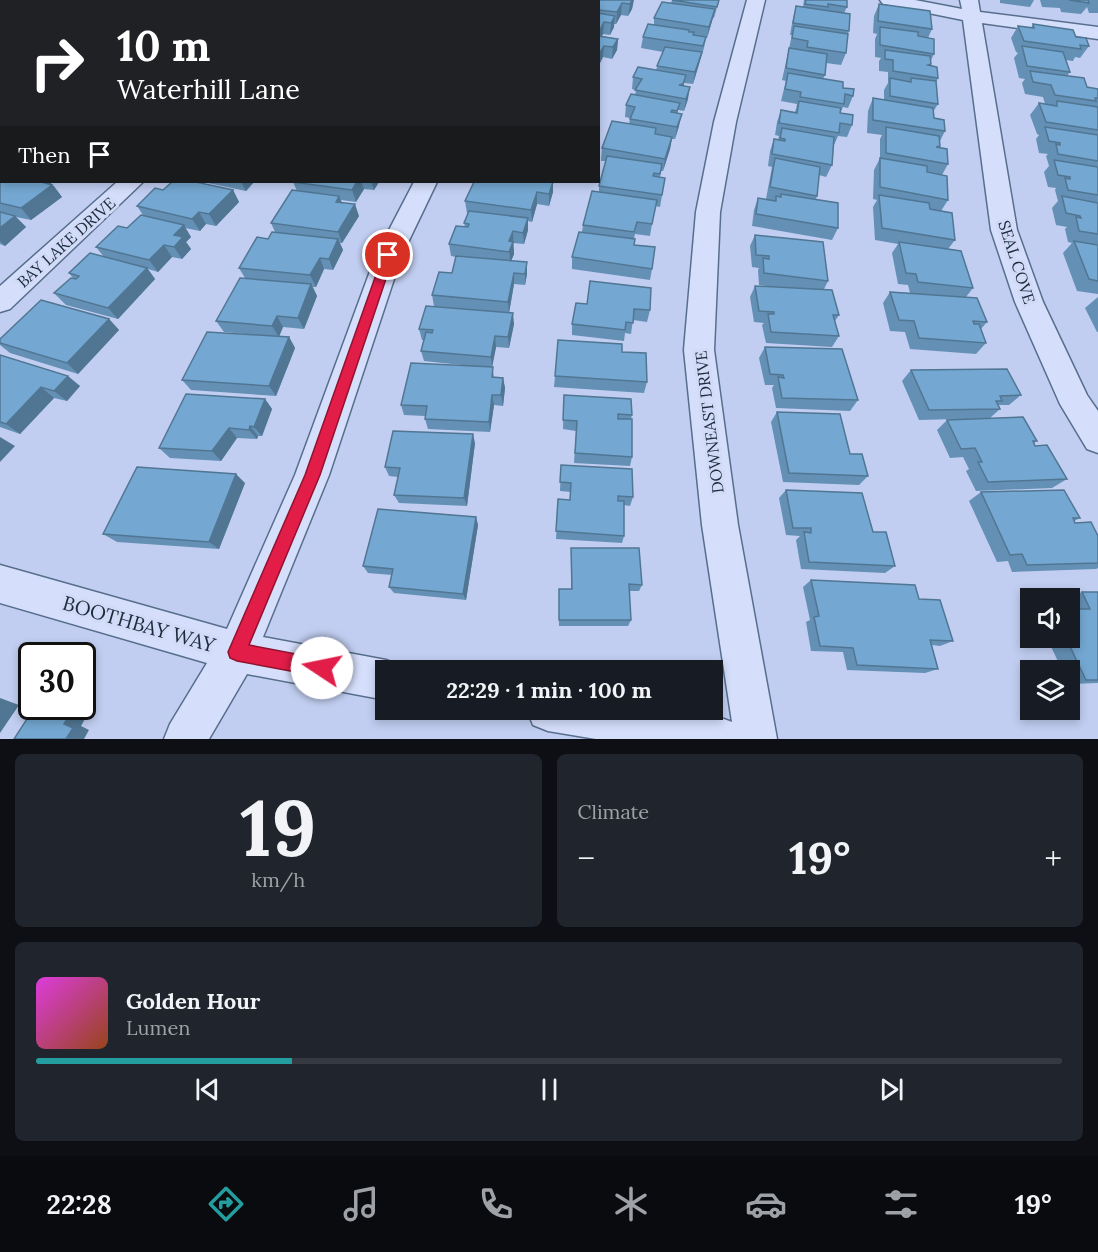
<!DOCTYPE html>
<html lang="en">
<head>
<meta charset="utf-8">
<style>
	body { margin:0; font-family:Lora,serif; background:#20242c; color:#f1f3f6; height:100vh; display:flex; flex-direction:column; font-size:22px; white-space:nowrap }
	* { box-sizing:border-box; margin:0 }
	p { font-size:20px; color:#9ea1a6 }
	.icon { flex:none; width:33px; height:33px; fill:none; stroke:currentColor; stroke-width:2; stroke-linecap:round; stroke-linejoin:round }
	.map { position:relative; height:739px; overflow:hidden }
	.panel { display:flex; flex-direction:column; gap:15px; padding:15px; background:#0d0f14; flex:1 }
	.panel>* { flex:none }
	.top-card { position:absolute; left:0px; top:0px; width:600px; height:183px; box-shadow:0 3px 9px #0003; background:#202124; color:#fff; overflow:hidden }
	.fabs { position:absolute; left:1020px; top:588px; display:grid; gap:12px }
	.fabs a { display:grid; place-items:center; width:60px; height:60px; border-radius:0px; background:#171b24; box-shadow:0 3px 9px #0003; font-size:30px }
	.speed { position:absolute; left:18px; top:642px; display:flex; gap:12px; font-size:30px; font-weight:700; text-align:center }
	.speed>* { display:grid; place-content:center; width:78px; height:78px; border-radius:50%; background:#171b24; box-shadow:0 3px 9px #0003; line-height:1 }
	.speed .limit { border:3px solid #111; border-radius:9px; background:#fff; color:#111 }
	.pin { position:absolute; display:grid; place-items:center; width:51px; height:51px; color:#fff; margin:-26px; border:3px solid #fff; border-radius:50%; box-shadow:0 2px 6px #0007 }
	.me { position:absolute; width:66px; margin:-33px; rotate:281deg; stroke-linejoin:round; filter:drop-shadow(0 0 4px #0008) }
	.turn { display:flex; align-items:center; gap:21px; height:126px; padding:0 18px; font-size:27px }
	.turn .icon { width:78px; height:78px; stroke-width:2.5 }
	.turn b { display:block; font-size:42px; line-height:51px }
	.then { display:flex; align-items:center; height:57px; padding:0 18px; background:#0003; gap:12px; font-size:22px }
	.big { font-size:45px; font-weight:800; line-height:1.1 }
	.panel .tile { flex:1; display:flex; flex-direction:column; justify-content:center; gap:9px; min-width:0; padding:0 21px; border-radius:9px; background:#20242c }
	.panel .dial { align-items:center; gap:0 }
	.dial b { font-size:78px; line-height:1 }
	.song { display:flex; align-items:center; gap:18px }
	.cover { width:72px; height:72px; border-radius:9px; background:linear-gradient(135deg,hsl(300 70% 55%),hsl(20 70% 35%)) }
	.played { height:6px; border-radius:3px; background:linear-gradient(90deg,#239d9f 25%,#363941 25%) }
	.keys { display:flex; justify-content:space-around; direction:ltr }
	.heat { display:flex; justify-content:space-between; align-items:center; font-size:33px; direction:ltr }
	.panel .tiles { flex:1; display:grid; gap:15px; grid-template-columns:1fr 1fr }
	.tile:last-child { grid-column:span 2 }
	.trip { position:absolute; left:375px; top:660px; width:348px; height:60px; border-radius:0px; background:#171b24; box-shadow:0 3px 9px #0003; font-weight:800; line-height:60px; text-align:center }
	.menu { display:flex; height:96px; justify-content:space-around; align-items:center; background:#090b0e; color:#9ea1a6 }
	.menu .icon { width:42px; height:42px }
	.menu .selected { color:#239d9f }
	.menu b { font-size:27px; color:#f1f3f6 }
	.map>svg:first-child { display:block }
</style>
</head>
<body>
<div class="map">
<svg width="1098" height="739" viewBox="0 0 1098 739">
	<rect width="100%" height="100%" fill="#c1cef1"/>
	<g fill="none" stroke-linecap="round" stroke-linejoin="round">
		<g stroke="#576e8c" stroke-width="3">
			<g id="minor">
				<path d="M320,0H338L320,2Z"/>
				<path d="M528,0H546L528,2Z"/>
				<path d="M747,0H765L736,122L720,212L714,350L738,525L777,739H596L548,731L533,725L527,710C584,710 681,701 732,722L702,525L684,350L696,212L714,122Z"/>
				<path d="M880,0H915L962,9L960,0H978L980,12L1098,27V39L982,23L1017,230L1043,302L1087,395L1098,411V453L1087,449L1060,404L1015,302L991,230L963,20L889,5L883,4Z"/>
				<path d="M117,182H143L10,309L0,312V286Z"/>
				<path d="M414,182H437L402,255L329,475L263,637L386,660L400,666L402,670H386V700L247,674L209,739H164L170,724L207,663L0,603V565L227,629L295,475L376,255Z"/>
			</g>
		</g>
		<use href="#minor" fill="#d5dffb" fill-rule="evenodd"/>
	</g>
	<g fill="#6490b5">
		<path d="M355,0H426L425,2H353Z"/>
		<path d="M458,0H502L501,2H458Z"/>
		<path d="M672,0H719L714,18H713L707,38H706L704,48L693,84L684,83V86L688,99L684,111L678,110V114L679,126L675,139H672L670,149L663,171H661L660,177L665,178L660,207L655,206L650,236L635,234L634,239V245L652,269L650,280L572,269V257L582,232L583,225L599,192V186L606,161H601L602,148L629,124L630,118L625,117L626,105L635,95L636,90L632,89L633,77L656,70L663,52L641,48L643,37L654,24V18L671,3Z"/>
		<path d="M804,0H847V7L844,13L849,31L847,36L846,53L841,65L826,63L825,75L823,79L843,88L853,96L848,108L843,107L840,113L852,125L847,137L838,136L834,145L832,165L826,177L819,175L817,196L816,199L838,228L832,240L752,226L754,210L758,198L766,199L772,167L768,166L770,151L774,139L778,140L779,136L775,135L777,122L781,110L795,112L796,109L797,104L781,101L786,81L782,80L792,35H790L793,18L796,6L803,7Z"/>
		<path d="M1000,0H1034L1030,7L1000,3Z"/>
		<path d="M1040,0H1098V13H1089L1087,7L1081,14L1061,12L1060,8L1042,7Z"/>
		<path d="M598,2H633L632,9L628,16L621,15L616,24H614V27L610,35L603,34L602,36L618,39L617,50L612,59L603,57L598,67Z"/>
		<path d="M879,4L932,29L928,38L934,54L931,60L930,66L938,78L936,83L938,104L933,112L934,118L945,131L940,141V148L948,164L942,175L948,200L941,211L955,240L948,249L973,288L966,297L987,322L981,329L986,343L976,354L910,349L905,332L890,331L883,303L890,292L910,293L908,285L898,284L892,253L898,244L875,240L873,207L877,200L873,199L874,170L880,158V139L882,135L867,133L868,111L873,98L884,100V90L888,83V72L879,71V61L881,58L875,57V39L877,34L873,33L874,16Z"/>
		<path d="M1033,24L1076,37L1089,46L1080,58L1075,57L1073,61L1066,60L1070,72L1067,76L1087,87L1098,89V294L1077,291L1063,253L1072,243L1068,242L1065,229L1067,227L1056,225L1052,208L1058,201L1055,190L1056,188L1048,187L1044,172L1049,166L1046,156L1048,154L1039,153L1036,139L1039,135L1037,134L1030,115L1039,103L1045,104L1043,97L1025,94L1022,83L1025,79L1019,78L1014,58L1018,53L1016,52L1011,38L1018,26L1031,28Z"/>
		<path d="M0,170L54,186L62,197L31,220L16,217L26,227L5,246L0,244Z"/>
		<path d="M203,182H254L246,191Z"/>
		<path d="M293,182H379L374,190L364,189L356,202L341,200L342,203L359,216L342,243H340L343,250L333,270L324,269L316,287H313L317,296L304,329L283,327L279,336L289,337L295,348L276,396L191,390L182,380L257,335L224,332L216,321L245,278L239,268L275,232L271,223L297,191Z"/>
		<path d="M474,182L553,192L549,206L537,204L532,222L528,221V230L524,244L513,243V245L514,254L511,261L527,262V274L525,285L514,284L509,313L514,324L509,348L496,347L492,366L494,377L503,378L505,388L503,406L494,405L490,432L428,429L425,419V416L404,415L401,405L462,365L424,361L421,351L424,340H422L419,329L434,306L432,295L452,273L456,257L451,256L449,244L465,227L464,223L468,213H467L465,201Z"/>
		<path d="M163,190H233L239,202L216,226L206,224L200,231L185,228L191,237L186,242L191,249L182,259L172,257L158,272L148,269L155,279L118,319L66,305L54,293L73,278L69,273L104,257L96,247L127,228L143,215L137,206Z"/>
		<path d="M755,235L828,281L824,289L839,315L835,321L839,336L832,347L766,343L762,325L764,323L754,322L750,297L755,286L775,287L759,285L758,270L759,268L752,267L750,246Z"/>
		<path d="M1098,297V332H1097L1085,308Z"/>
		<path d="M576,303L650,310L647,322L633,320L631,334L625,333L624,341L572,335V324Z"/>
		<path d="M109,319L119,330L78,374L10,353L0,345V339Z"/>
		<path d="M765,347L858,400L850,411L776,408L772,388L774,385H765L759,358Z"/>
		<path d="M0,355L80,386L67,401L54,398L20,434L0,427Z"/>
		<path d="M911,370L1021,395L1009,405H999L1000,409L990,418L1037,441L1034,443L1035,446L1067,479L1052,488L976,491L966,471L969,469L963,457L950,458L937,430L947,420L956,419L919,420L902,381Z"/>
		<path d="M555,376L647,382L644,393L554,387Z"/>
		<path d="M564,395L632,415L631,419L632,457L630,466L574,463L576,431L563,429Z"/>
		<path d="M265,399L272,409L262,436H258L257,439L237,438L221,461L170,458L159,448Z"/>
		<path d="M777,412L850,454L868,476L859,485L783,482L771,422Z"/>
		<path d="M475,443L467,506L399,503L394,495L398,477L389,476L385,467Z"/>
		<path d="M561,465L633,497L630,506L624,505V536L622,543L556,539L558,499L570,500L571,492L560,491Z"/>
		<path d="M245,483L219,549L117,542L103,534Z"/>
		<path d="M786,490L873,532L895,566L885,573L801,569L796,540L800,536L786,535L779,498Z"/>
		<path d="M981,492L1080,518L1074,521L1098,563V568L1096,569L1012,572L1008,561L997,562L969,501Z"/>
		<path d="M476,517L478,525L466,600L394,593L389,587L392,575L368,573L363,566Z"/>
		<path d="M571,548L642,585L639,591H629L631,620L628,626H559V589H571Z"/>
		<path d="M811,580L919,599L953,641L940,646L932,645L938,669L925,673L847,670L843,652L811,651L806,622L810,620L803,587Z"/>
		<path d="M1082,592H1098V683L1070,684V670H1062L1047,638H1070L1071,609L1070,606V598H1066Z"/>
	</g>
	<g fill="#517693">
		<path d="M414,0H426L425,2L412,1Z"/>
		<path d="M632,0H634L632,9L628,16L630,4Z"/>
		<path d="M622,3L621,15L616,24L617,12Z"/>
		<path d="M715,9L712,21L707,38L709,27Z"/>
		<path d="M615,16L614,27L610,35L611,23Z"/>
		<path d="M604,22L603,34L598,43L599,32Z"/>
		<path d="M618,39L617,50L612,59L613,47Z"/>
		<path d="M604,46L603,57L598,67V56Z"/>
		<path d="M702,52L699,64L693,84L695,72Z"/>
		<path d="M690,87L688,99L684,111L686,99Z"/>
		<path d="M682,114L679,126L675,139L677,127Z"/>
		<path d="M672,137L670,149L663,171L665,159Z"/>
		<path d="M39,182H50L62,197L31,220L21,208Z"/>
		<path d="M241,182H254L246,191Z"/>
		<path d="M357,182H361L364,189L356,202L352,190Z"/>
		<path d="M371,182H379L374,190Z"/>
		<path d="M553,182V192L549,206V194Z"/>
		<path d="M233,190L239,202L216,226L209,214Z"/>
		<path d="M537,192V204L532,222L531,210Z"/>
		<path d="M339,196L344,208L336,202Z"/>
		<path d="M355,204L359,216L342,243L338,232Z"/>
		<path d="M199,212L206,224L200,231L192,219Z"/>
		<path d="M15,216L26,227L5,246L0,241V228Z"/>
		<path d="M528,218V230L524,244L523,233Z"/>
		<path d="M184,225L191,237L186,242L191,249L182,259L174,247V235Z"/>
		<path d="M513,231L514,254L510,264L509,241Z"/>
		<path d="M338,239L343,250L333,270L329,259Z"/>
		<path d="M164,245L172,257L158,272L149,260Z"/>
		<path d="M320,258L324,269L316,287L310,275Z"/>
		<path d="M527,262V274L525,285V274Z"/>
		<path d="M147,268L155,279L118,319L108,308Z"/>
		<path d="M514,273V284L509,313L508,302Z"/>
		<path d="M311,284L317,296L304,329L298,318Z"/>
		<path d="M513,313L514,324L509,348L508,337Z"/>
		<path d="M277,316L283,327L279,337L272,326Z"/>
		<path d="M109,319L119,330L78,374L67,363Z"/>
		<path d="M495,336L496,347L492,368L491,357Z"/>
		<path d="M289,337L295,348L276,396L269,386Z"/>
		<path d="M68,376L80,386L67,401L54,391Z"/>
		<path d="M503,378L505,388L503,406L501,395Z"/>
		<path d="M41,387L54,398L20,434L6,424Z"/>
		<path d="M492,395L494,405L490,432L489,422Z"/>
		<path d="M265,399L272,409L262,436L254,427Z"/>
		<path d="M250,426L258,436L257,439L249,430Z"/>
		<path d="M229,428L237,438L221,461L212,451Z"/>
		<path d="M473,434L475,443L467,506L464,498Z"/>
		<path d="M0,437L15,446L0,462Z"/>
		<path d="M236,474L245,483L219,549L209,542Z"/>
		<path d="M476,517L478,525L466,600L463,594Z"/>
		<path d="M0,698L19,705L0,733Z"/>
		<path d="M72,706H78L90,710L81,726L89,730L84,739H66L64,724Z"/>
	</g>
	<g fill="#74a8d2" stroke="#517693" stroke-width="1.5">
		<path d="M222,0H275L273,2H220Z"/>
		<path d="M355,0H376L385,2H353Z"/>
		<path d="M464,0H497L496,2H474Z"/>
		<path d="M576,0H632L630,4L622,3L617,12L598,10V2H575Z"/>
		<path d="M672,0H719L717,7Z"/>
		<path d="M806,0H847V7L828,4V7L805,4Z"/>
		<path d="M1069,0H1088L1089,3Z"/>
		<path d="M662,2L715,9L709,27L654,18Z"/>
		<path d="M879,4L930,11L932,29L878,21Z"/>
		<path d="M796,6L850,14L849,31L793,23Z"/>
		<path d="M598,13L615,16L611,23L604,22L599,32Z"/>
		<path d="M648,24L689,30V32H694L693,35L706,37L703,46L643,37Z"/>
		<path d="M1033,24L1073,30L1076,37L1086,38L1089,46L1080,45L1081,49L1024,41L1018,26L1034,28Z"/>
		<path d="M794,26L848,34L846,53L807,47L808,41L792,38Z"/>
		<path d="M880,27L918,32V36L934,39V54L880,45Z"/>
		<path d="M598,36L618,39L613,47L604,46L598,56Z"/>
		<path d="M1022,46L1063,52L1070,72L1027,66Z"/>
		<path d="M665,47L702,52L695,72L657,66Z"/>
		<path d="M789,48L827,54L825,75L786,68Z"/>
		<path d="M885,50L930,56L931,64L928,65L937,67L938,78L893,71V60L885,59Z"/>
		<path d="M638,67L686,75L683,84L679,85L690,87L686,99L635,90L642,79L633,77Z"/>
		<path d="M1030,71L1084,78L1087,87L1098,89V98H1095L1096,101L1055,95L1051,85L1033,82Z"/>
		<path d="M788,73L843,82V88L854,89L853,96L845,94L844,104L800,97L801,92L785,89Z"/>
		<path d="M890,78L911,82V78L936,81L938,104L890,96Z"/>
		<path d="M631,94L680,103L677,111L672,110L671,112L682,114L677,127L630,119L635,107L626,105Z"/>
		<path d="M873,98L933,108L934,118L944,120L945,131L873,120Z"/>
		<path d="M799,101L841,108L840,113L853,115L852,125L840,123L839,133L779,123L781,110L797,113Z"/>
		<path d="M1057,101L1098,107V130L1046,122L1039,103L1057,106Z"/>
		<path d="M612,121L656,128L655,134L672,137L665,159L602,148Z"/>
		<path d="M886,127L939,136L940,146L936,147L947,149L948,164L886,153Z"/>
		<path d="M1045,127L1098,135V161L1058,154L1056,144L1060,145V143L1049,141Z"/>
		<path d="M782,128L834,137L832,165L772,154L774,139L785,141V139L780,138Z"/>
		<path d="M607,156L662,164L660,174L654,173L653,176L665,178L662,195L599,186Z"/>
		<path d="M775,158L820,167L817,196L770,187Z"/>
		<path d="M880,158L927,166V172L947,176L948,200L880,187Z"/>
		<path d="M1054,160L1098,167V195L1068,190L1065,178L1070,179V177L1058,175Z"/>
		<path d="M2,169V182H42L52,185L21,208L0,203V170Z"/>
		<path d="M172,182H196L233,190L209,214L199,212L192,219L137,206L155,188L163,190Z"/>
		<path d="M293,182H357L352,190Z"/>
		<path d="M474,182H553L549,194L537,192L531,210L465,201Z"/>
		<path d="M292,190L339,196L336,202L355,204L338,232L271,223Z"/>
		<path d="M592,191L657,200L652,224L637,222L634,232L583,225Z"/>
		<path d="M781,194L838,203V228L756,214L758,198L776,201V196L781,197Z"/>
		<path d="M879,195L929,203L930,209L952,213L955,240L882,228Z"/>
		<path d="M1062,196L1098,203V234L1079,231L1076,217L1081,218L1080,216L1066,213Z"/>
		<path d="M469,211L528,218L523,233L513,231L509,241L513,242L509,252L449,244L456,226L468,227L469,224L464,223Z"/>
		<path d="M0,212L15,216L0,228Z"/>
		<path d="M141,215L184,225L174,235L183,237L174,247L164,245L149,260L96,247L118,226L127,228Z"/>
		<path d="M272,232L338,239L329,259L320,258L310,275L239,268L257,237L268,239Z"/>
		<path d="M579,232L635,239L634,245L655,247L652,269L572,257Z"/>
		<path d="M755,235L823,242L828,281L764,273L763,258L769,259V256L756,255Z"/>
		<path d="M1074,241L1098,245V281L1089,279Z"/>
		<path d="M899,242L961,251L973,288L918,282L916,274L906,273Z"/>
		<path d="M90,253L147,268L108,308L54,293L71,278L76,279L79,276L69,273Z"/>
		<path d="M456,256L527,262L525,274L514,273L508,302L432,295L439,272L452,273Z"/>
		<path d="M240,278L311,284L298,318L277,316L272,326L216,321Z"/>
		<path d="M590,281L651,288L650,310L634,309L633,323L626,322L625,330L572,324L576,303L587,304Z"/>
		<path d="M755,286L832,290L839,315H833L839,336L771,332L768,314H774V312L759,311Z"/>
		<path d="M890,292L977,298L987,322L973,321L974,324H979L986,343L919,338L914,321L899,320Z"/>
		<path d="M41,300L109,319L67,363L0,343V339Z"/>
		<path d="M426,306L513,313L508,337L495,336L491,357L421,351L426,332L432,333L433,330L419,329Z"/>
		<path d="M207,332L289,337L269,386L182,380Z"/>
		<path d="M558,340L622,344V352L646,353L647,382L555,376Z"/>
		<path d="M765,347L842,349L858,400L782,398L778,377L784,378L783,375L770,374Z"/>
		<path d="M0,355L68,376L54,391L41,387L6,424L0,422Z"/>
		<path d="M411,363L493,367L492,377L503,378L501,395H492L489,422L425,419L427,406L401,405Z"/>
		<path d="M1007,369L1021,395L1000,396L1002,401H996L1000,409L929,410L911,370Z"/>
		<path d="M186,394L265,399L254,427L250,426L249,430L229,428L212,451L159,448Z"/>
		<path d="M564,395L631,399L632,415L618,414V419H632V457L575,453L577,421L563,420Z"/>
		<path d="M777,412L840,414L850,454H862L868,476L789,473Z"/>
		<path d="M1023,417L1037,441H1033L1035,446L1047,445L1067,479L988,482L978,462H982L975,448L961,449L947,420Z"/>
		<path d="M393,431L473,434L464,498L394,495L400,468L385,467Z"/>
		<path d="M561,465L632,469L633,497L618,496V501H624V536L556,531L558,499L570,500L571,483L560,482Z"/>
		<path d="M137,467L236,474L209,542L103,534Z"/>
		<path d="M786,490L862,493L873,532H886L895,566L809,562L804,532L811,533V528H793Z"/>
		<path d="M1064,490L1080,518H1073L1075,523L1091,522L1098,536V563L1027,565L1022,554L1010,555L981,492Z"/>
		<path d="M378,509L476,517L463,594L389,587L393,569L363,566Z"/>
		<path d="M571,548H639L642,585L629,584L631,620H559V589H572Z"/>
		<path d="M811,580L915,585L919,599L940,600L953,641L930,640L938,669L857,665L853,648L820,646L814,617L819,616Z"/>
		<path d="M1082,592H1098V680H1086L1066,638H1070V609H1090Z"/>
		<path d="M32,695V706L74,707L64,724L73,728L66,739H14L29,716L20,713Z"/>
	</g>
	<path fill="#e11d48" stroke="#92132f" stroke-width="1.5" d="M388,251L394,255L320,475L249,645L322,659L328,661L331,668L328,674L322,677L237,661L230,658L228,652L305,475L383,255Z"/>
	<g text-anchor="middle" stroke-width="6" stroke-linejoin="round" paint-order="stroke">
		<g font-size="16" fill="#1c2b3a" stroke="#d1dbf8">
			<text transform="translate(66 242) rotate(-42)" y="6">BAY LAKE DRIVE</text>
			<text transform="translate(1017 262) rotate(72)" y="6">SEAL COVE</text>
			<text transform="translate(709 422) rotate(-97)" y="6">DOWNEAST DRIVE</text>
		</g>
		<g font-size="20" fill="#1c2b3a" stroke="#d1dbf8">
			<text transform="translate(139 624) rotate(16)" y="7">BOOTHBAY WAY</text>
		</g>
	</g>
</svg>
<div class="fabs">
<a><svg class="icon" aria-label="sound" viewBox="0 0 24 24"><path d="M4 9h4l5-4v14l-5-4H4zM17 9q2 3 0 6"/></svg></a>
<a><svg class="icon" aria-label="layers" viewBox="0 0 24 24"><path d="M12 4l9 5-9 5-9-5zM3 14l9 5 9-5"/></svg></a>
</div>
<div class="speed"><div class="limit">30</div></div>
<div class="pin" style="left:388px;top:255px;background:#d93025"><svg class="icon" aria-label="arrive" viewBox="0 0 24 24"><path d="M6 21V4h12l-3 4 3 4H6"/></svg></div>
<svg class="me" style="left:322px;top:668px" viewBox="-20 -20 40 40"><circle r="19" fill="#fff"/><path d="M0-13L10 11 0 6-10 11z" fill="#e11d48"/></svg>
<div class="trip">22:29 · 1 min · 100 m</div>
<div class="top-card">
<div class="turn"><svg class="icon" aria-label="right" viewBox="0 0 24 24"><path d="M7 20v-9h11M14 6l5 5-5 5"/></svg><div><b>10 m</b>Waterhill Lane</div></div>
<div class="then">Then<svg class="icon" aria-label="arrive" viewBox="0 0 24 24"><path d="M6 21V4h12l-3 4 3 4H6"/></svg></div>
</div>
</div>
<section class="panel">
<div class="tiles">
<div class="tile dial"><b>19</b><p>km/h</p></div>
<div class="tile"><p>Climate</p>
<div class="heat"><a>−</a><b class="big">19°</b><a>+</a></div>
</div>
<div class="tile">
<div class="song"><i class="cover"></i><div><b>Golden Hour</b><p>Lumen</p></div></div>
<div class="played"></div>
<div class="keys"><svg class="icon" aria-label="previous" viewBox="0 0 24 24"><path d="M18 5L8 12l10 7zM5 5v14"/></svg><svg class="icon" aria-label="pause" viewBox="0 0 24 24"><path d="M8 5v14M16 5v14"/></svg><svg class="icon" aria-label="next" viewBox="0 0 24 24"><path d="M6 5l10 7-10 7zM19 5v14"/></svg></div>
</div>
</div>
</section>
<nav class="menu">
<b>22:28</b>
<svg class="icon selected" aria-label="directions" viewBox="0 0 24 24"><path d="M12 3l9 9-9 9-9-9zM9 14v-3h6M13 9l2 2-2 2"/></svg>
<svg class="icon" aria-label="music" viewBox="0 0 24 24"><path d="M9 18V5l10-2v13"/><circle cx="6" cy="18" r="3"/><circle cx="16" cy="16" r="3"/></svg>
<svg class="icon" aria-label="phone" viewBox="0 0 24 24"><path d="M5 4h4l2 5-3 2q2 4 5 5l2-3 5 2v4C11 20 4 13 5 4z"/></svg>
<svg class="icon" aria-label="climate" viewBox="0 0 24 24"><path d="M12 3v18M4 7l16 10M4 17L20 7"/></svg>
<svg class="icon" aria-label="car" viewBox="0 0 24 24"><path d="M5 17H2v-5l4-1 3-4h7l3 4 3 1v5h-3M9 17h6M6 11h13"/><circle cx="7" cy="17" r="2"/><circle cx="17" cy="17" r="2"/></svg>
<svg class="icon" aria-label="filters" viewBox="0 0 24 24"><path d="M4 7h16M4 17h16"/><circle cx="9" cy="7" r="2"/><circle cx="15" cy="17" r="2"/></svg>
<b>19°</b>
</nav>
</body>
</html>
